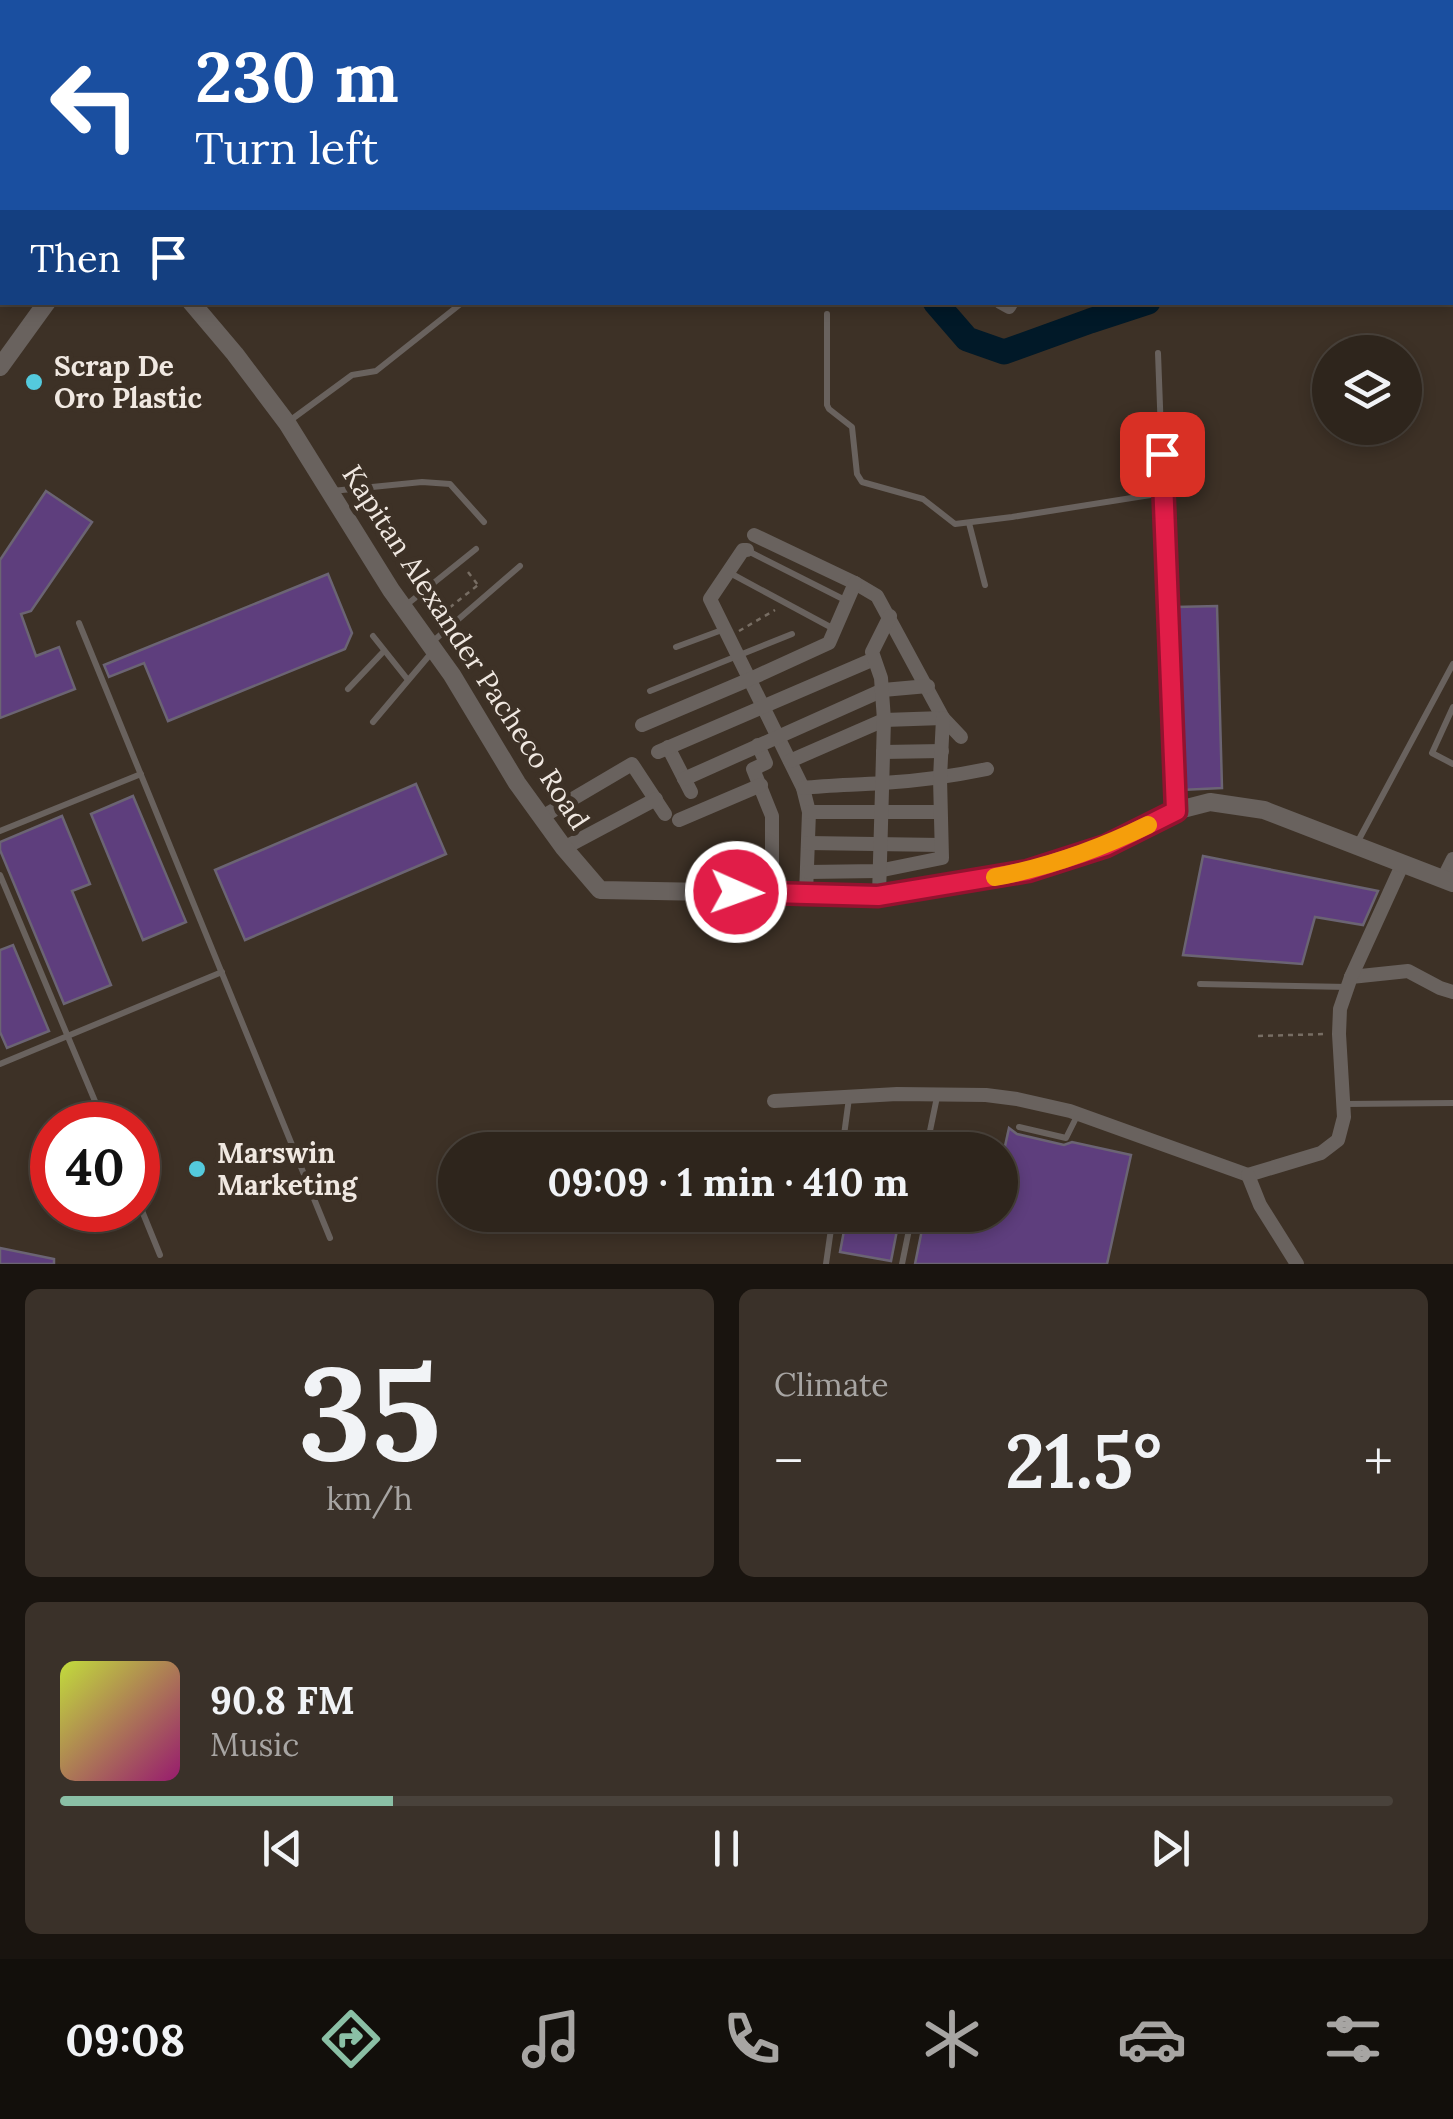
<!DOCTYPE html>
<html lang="en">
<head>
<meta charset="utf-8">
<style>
	body { margin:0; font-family:Lora,serif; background:#3a3129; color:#f1f3f6; height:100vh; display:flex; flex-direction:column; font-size:38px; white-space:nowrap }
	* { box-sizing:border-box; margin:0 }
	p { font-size:32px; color:#a7a5a3 }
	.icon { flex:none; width:55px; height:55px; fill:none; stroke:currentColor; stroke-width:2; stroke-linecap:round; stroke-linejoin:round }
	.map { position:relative; height:1264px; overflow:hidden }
	.drawer { display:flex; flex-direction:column; gap:25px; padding:25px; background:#19140f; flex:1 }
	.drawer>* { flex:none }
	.banner { position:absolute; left:0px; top:0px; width:1455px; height:305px; box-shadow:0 5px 15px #0003,0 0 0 2px #49423b; background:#1a4fa0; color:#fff; overflow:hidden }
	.tools { position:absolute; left:1312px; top:335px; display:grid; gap:20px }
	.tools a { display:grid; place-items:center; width:110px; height:110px; border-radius:50%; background:#2e251c; box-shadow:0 5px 15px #0003,0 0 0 2px #49423b; font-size:50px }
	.speed { position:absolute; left:30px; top:1102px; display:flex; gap:20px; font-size:50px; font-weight:700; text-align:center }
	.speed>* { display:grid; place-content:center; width:130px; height:130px; border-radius:50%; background:#2e251c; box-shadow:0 5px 15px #0003,0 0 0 2px #49423b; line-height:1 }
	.speed .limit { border:15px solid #d22; background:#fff; color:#111 }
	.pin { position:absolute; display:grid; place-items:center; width:85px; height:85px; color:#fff; margin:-42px; border-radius:20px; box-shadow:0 5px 15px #0006 }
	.me { position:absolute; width:110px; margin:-55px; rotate:92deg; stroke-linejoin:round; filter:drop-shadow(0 0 8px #0008) }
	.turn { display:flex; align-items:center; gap:35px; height:210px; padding:0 30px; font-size:45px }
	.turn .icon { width:130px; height:130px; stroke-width:2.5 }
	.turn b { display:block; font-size:70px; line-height:85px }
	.then { display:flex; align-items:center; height:95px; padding:0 30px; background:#0003; gap:20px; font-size:38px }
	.big { font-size:75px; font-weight:700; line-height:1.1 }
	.drawer .widget { flex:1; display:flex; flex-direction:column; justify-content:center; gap:15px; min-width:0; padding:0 35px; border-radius:15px; background:#3a3129 }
	.drawer .dial { align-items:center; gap:0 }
	.dial b { font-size:130px; line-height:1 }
	.song { display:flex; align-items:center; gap:30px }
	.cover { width:120px; height:120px; border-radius:15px; background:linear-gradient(135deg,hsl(70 70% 55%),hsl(320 70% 35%)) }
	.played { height:10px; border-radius:5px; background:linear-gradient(90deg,#8abfa5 25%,#49423b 25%) }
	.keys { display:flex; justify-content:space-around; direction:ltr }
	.heat { display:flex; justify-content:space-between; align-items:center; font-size:55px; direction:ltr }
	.drawer .tiles { flex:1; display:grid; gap:25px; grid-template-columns:1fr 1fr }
	.widget:last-child { grid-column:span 2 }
	.trip { position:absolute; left:438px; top:1132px; width:580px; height:100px; border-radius:50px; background:#2e251c; box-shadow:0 5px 15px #0003,0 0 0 2px #49423b; font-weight:700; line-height:100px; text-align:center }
	.menu { display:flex; height:160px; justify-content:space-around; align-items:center; background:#120f0b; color:#a7a5a3 }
	.menu .icon { width:70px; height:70px }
	.menu .active { color:#8abfa5 }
	.menu b { font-size:45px; color:#f1f3f6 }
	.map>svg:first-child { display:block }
</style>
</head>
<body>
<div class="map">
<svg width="1453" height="1264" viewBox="0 0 1453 1264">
	<rect width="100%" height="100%" fill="#3d3126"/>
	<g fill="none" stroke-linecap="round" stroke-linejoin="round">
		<g stroke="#011928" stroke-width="25">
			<path d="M453,2L454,0"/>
			<path d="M1452,267L1453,268"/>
			<path d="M935,302L967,339L1004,352L1090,321L1148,302"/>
		</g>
	</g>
	<g fill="#5e3e7d" stroke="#6b6473" stroke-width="2.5">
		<path d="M46,491L92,522L31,611L21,614L36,656L59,647L75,689L0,718V560Z"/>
		<path d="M328,574L352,633L345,649L168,721L144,663L109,677L104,665Z"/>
		<path d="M1217,606L1222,788L1181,790L1176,607Z"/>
		<path d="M416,784L446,854L245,940L215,870Z"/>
		<path d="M133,796L186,922L143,940L91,814Z"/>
		<path d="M62,816L90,884L72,891L111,985L64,1004L0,850V842Z"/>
		<path d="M1203,856L1378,891L1363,925L1315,917L1302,964L1183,955Z"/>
		<path d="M13,945L49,1031L7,1048L0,1032V950Z"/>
		<path d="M1009,1128L1017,1134L1064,1145L1072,1142L1131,1155L1107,1264H915L925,1215H1000V1169Z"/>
		<path d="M863,1134L920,1144L919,1150H860Z"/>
		<path d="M847,1215H900L891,1261L840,1252Z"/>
		<path d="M0,1248L54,1259V1264H0Z"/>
	</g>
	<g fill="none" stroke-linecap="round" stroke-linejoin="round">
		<g stroke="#776d63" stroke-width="2.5" stroke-dasharray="5 5" stroke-linecap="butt">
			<path d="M468,572L478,585"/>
			<path d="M434,620L478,585"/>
			<path d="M739,631L775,610"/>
			<path d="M1258,1036L1326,1034"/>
		</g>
		<g stroke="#69625e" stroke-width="6">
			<path d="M339,0L342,2"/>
			<path d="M559,0L560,2"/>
			<path d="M992,2V0"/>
			<path d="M827,314V405L829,409L852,427L857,474L862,482L923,499L955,524L1012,517L1163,493"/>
			<path d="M1158,353L1175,806"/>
			<path d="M288,422L352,375L376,371L463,302"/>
			<path d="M332,491L422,482L450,484L484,522"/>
			<path d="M969,523L985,585"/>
			<path d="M748,551L847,601"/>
			<path d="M730,573L834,629"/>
			<path d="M405,606L476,549"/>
			<path d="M79,623L330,1238"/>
			<path d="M373,636L408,680"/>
			<path d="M431,643L520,566"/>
			<path d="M676,647L722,630"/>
			<path d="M348,689L384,651"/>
			<path d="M650,691L792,634"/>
			<path d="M1453,707L1432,753L1453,764"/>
			<path d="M373,722L433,651"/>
			<path d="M0,831L141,774"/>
			<path d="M1357,843L1453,664"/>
			<path d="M0,875L105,1125"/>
			<path d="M1200,984L1348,987"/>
			<path d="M0,1064L222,972"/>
			<path d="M1345,1104L1453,1103"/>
			<path d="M1019,1127L1066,1138L1077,1116"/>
			<path d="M842,1150L849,1098"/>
			<path d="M926,1150L937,1097"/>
			<path d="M138,1201L160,1255"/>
			<path d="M826,1264L833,1215"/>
			<path d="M902,1264L912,1215"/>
		</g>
		<g stroke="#69625e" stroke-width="14">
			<path d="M685,0V2"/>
			<path d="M1408,0L1412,2"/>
			<path d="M317,2L321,0"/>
			<path d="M1120,2L1121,0"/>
			<path d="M1452,28H1453"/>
			<path d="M1000,302L1009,307L1012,302"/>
			<path d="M754,535L855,583L877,596L943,718L961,737"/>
			<path d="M747,550H743L710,599L803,788L809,812L806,894"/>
			<path d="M642,725L748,680L829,643L855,583"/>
			<path d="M758,745L766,763L753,769L772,816V892"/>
			<path d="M668,747L691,792"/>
			<path d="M658,752L874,659"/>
			<path d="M883,752L942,751"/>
			<path d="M790,761L884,720L943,718"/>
			<path d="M684,779L883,690L928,686"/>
			<path d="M803,788C830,785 856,785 883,783C919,781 953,776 987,769"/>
			<path d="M809,812H940"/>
			<path d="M542,817L632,764L665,814"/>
			<path d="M679,820L761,785"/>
			<path d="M808,843L941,845"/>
			<path d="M564,848L656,799"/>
			<path d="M808,872L878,871L942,858L940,778L943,718"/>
			<path d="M1443,879L1453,859"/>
			<path d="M879,895L884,720L881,678L872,652L890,616"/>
			<path d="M1351,977L1408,971L1440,988L1453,992"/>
			<path d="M774,1101L897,1094L986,1095L1017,1099L1070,1111L1248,1175"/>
			<path d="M1248,1175L1321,1153L1338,1140L1344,1117L1339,1034L1340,1009L1351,977L1403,863"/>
			<path d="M1248,1175L1260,1205L1297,1264"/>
		</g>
		<g stroke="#69625e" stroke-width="18">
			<path d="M191,302L235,354L287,423L391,590L452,675L517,783L564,848L600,890L879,895L927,889L1028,871L1106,846L1175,811L1210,802L1264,810L1453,883"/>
			<path d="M0,367L47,302"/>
		</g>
	</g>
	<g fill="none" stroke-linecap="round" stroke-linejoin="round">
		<g stroke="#92132f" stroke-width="25">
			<path id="route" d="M736,892L878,896L1028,871L1106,846L1176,811L1162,454"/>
		</g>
		<use href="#route" stroke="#e11d48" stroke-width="18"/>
		<path stroke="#f59e0b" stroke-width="18" d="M995,877C1049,867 1099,849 1148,825"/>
	</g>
	<g fill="#54cadd" stroke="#3d3126" stroke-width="4">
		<circle cx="34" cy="382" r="10"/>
		<circle cx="197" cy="1169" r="10"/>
	</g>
	<g text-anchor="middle" stroke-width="10" stroke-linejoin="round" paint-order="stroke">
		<g font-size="28" font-weight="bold" fill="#f0e8e1" stroke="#3d3126" text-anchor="start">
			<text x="54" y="376">Scrap De<tspan x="54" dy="32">Oro Plastic</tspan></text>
			<text x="217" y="1163">Marswin<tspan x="217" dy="32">Marketing</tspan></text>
		</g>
		<g font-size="28" fill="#f0e8e1" stroke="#3d3126">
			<text transform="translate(466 647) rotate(57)" y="10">Kapitan Alexander Pacheco Road</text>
		</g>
	</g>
</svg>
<div class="tools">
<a><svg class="icon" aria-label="layers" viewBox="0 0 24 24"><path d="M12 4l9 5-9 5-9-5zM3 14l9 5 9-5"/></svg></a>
</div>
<div class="speed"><div class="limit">40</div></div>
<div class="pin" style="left:1162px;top:454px;background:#d93025"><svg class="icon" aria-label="arrive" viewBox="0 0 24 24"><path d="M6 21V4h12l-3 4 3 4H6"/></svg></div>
<svg class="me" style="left:736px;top:892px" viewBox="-20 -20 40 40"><circle r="17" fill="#e11d48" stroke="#fff" stroke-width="3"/><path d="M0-11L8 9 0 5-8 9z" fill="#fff"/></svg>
<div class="trip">09:09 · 1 min · 410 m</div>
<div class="banner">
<div class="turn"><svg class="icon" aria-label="left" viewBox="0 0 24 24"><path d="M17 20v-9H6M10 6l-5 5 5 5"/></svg><div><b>230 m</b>Turn left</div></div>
<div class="then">Then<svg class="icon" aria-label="arrive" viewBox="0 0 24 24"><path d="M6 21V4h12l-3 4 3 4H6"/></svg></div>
</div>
</div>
<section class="drawer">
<div class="tiles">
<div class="widget dial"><b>35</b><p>km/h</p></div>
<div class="widget"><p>Climate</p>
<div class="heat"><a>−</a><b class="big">21.5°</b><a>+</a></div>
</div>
<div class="widget">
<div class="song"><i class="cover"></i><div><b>90.8 FM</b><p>Music</p></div></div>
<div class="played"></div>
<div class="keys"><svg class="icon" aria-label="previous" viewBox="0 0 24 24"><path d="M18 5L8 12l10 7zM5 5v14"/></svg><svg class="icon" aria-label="pause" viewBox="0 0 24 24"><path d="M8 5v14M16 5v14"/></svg><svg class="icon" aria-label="next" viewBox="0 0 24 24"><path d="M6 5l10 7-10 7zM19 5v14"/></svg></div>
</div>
</div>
</section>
<nav class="menu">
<b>09:08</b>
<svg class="icon active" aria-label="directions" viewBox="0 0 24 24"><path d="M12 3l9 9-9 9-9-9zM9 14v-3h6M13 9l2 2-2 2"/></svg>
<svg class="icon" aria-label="music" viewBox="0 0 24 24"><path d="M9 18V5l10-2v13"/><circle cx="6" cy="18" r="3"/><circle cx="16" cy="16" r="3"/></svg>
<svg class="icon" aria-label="phone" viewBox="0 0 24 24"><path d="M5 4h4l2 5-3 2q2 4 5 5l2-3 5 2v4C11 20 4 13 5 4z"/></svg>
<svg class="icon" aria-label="climate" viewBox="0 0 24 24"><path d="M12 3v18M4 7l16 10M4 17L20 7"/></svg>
<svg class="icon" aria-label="car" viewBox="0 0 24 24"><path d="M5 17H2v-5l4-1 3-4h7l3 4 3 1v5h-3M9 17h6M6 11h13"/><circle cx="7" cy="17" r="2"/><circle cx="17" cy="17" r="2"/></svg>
<svg class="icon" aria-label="filters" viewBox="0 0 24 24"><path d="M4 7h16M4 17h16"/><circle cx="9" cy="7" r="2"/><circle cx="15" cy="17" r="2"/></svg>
</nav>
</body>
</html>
